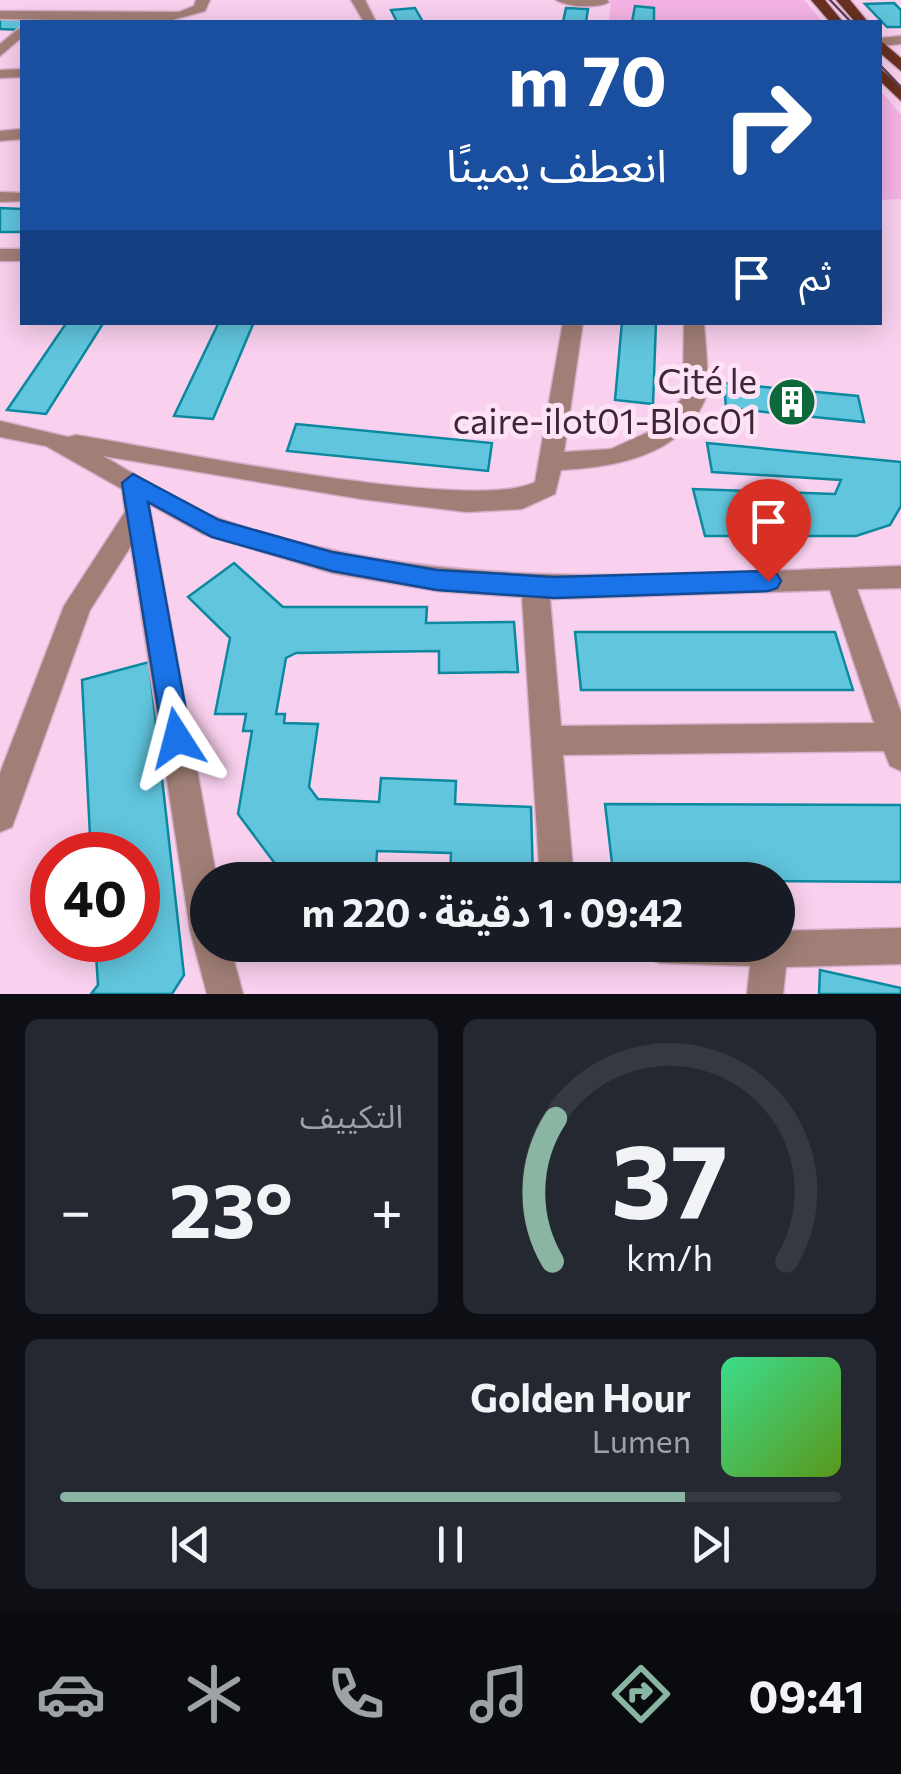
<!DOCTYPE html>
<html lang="ar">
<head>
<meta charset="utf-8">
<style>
	body { margin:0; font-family:Commissioner,"Noto Sans Arabic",sans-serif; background:#242831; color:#f1f3f6; direction:rtl; height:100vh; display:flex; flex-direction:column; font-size:38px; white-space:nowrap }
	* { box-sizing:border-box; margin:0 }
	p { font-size:32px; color:#9ea1a6 }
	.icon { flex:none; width:55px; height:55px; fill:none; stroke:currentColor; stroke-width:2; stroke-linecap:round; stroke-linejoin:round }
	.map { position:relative; height:994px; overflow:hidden; direction:ltr }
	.details { display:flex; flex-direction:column; gap:25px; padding:25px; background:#0d0f14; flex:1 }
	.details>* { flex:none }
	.banner { position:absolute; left:20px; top:20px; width:862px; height:305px; border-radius:0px; box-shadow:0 5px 25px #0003; direction:rtl; background:#1a4fa0; color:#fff; overflow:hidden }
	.speed { position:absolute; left:30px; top:832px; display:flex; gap:20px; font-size:50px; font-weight:700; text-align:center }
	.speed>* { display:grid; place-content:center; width:130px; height:130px; border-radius:50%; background:#171b24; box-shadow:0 5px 25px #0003; line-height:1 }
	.speed .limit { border:15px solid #d22; background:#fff; color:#111 }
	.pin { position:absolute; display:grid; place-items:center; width:85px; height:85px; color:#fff; margin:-102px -42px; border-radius:50% 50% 50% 0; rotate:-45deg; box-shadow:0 0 10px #0007 }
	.pin .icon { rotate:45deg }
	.me { position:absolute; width:110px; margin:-55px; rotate:351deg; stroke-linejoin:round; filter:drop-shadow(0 0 8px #0008) }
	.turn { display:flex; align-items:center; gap:35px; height:210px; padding:0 50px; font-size:45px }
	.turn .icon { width:130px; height:130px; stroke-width:2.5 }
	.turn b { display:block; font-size:70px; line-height:85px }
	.then { display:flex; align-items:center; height:95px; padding:0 50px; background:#0003; gap:20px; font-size:38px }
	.big { font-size:75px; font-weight:700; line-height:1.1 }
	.details .tile { flex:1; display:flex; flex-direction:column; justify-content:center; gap:15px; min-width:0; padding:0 35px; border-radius:15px; background:#242831 }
	.details .dial { align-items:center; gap:0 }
	.dial svg { height:260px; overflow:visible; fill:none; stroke:#363941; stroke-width:7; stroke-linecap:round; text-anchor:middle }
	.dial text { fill:#f1f3f6; stroke:none }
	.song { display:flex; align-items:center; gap:30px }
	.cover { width:120px; height:120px; border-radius:15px; background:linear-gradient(135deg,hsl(150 70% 55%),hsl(90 70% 35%)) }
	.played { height:10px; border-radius:5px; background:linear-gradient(90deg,#8ab5a2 80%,#363941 80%) }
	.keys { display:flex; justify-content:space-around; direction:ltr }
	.heat { display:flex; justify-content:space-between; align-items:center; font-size:55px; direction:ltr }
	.details .tiles { flex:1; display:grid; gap:25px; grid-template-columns:1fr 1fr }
	.tile:last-child { grid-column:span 2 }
	.trip { position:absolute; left:190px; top:862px; width:605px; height:100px; border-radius:50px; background:#171b24; box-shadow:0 5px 25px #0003; font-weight:700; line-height:100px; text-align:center; direction:rtl }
	.menu { display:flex; height:160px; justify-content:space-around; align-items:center; background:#090b0e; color:#9ea1a6 }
	.menu .icon { width:70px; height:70px }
	.menu .on { color:#8ab5a2 }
	.menu b { font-size:45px; color:#f1f3f6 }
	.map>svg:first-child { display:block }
</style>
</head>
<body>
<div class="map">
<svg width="901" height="994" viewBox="0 0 901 994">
	<rect width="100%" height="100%" fill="#f9d0ee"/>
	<g fill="#f4b3e4">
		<path d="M611,0H804L823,22H609Z"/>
		<path d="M880,90L901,115V199L880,200Z"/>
	</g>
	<g fill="#60c5dd" stroke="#0c889f" stroke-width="2.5">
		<path d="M894,3L901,10V27H887L865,4Z"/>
		<path d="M635,6L654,8V22H632Z"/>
		<path d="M415,8L423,22H397L391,10Z"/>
		<path d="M566,8L588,9L586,22H563Z"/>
		<path d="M0,17L147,18L145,22H22V30L0,29Z"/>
		<path d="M0,208L22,209V232H0Z"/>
		<path d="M67,322H104L46,414L7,410Z"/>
		<path d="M219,322H254L213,419L174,416Z"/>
		<path d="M622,322H656L653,404L615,400Z"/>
		<path d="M724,383L858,396L864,422L726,408Z"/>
		<path d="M296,424L492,443L488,471L287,451Z"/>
		<path d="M707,443L901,462V506L890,525L856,536H705L693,489L835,494L841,480L712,472Z"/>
		<path d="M234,563L283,607H427L426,623L514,622L518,672L439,673V651L296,653L286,658L276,714H285L284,723L318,724L309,787L318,799L379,802L381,778L456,781L455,804L531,807L533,880L450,879L451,853L377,851L376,869L276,865L238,814L252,731H243L246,714H215L230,638L188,597Z"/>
		<path d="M575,632H835L853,690H581Z"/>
		<path d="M149,662L184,975L172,994H91L98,985L95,940H138V855H91L82,680Z"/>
		<path d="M605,804L901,805V882L614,880Z"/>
		<path d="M820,970L901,988V994H819Z"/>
	</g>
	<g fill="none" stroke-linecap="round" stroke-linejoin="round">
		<g stroke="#d4aeca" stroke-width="3">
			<g id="minor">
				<path d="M196,0H210L205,11L165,22L0,19V11L179,12L194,6Z"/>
				<path d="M351,0H365L376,22H364Z"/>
				<path d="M556,0H607L609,2C597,9 568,7 556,0Z"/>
				<path d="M22,26V37L0,56V44Z"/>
				<path d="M901,36V44L880,46V38Z"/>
				<path d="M22,69V77L0,78V70Z"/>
				<path d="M22,129V139L0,141V131Z"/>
				<path d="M0,192L22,193V201L0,202Z"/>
				<rect x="0" y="249" width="22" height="12"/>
				<path d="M563,322H583L564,452L611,449L657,428L683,397L684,322H704C705,341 711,386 704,402C679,457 613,467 561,470L555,494L522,509L466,512L361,499L103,456C141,477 182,506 223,520C442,597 674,573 901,566V588L857,589L901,712V771L890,766L884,751L563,755L574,880H540L522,597L437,591L332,573L203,534L149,504L217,880H208V945H230L243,994H207L190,930L131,546L90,610L16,816L12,827L0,832V773L64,606L125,512L122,489L46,446L0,437V421L68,437L76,435C160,448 473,514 535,482ZM830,590L874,723L561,726L550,599Z"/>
				<path d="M901,928V964L786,967L783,994H747L750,966L660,963L647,958L642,945H778V931Z"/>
			</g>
		</g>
		<g stroke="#d4aeca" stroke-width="3">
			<g id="major">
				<path d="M811,0H825L843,22H830Z"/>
				<path d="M836,0H850L868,22H855Z"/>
				<path d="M880,40L901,58V71L880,53Z"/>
				<path d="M880,68L901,87V101L880,81Z"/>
			</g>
		</g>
		<use href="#minor" fill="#a17f76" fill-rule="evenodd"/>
		<use href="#major" fill="#683021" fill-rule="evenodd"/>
		<g stroke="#5d4156" stroke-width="2.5">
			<path d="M830,0L851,22"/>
			<path d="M880,65L901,87"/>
		</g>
	</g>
	<path fill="#1a73e8" stroke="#114b97" stroke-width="2.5" d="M133,474L219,520L332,552L437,570L554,577L768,571L777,574L781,581L777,588L768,591L554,598L437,590L332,571L212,537L148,502L191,738L187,747L177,751L167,747L163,738L122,483Z"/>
	<defs>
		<g id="building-disc" transform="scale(2.5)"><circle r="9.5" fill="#0c693c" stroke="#fee2f6"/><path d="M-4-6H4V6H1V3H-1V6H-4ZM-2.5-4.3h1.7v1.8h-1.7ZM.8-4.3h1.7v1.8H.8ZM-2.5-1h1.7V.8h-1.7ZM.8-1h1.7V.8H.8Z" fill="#fff"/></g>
	</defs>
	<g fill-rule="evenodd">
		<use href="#building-disc" x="792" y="402"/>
	</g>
	<g text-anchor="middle" stroke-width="10" stroke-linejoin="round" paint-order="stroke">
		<g font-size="35" fill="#3e2538" stroke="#fee2f6" text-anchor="end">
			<text x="757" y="394">Cité le<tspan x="757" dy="40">caire-ilot01-Bloc01</tspan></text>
		</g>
	</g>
</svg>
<div class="speed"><div class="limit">40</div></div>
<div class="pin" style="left:768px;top:581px;background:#d93025"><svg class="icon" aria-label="arrive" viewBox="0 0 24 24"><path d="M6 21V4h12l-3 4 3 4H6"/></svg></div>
<svg class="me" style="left:177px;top:738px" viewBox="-20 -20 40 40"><path d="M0-17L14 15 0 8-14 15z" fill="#1a73e8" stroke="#fff" stroke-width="4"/></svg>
<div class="trip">09:42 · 1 دقيقة · 220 m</div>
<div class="banner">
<div class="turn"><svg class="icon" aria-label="right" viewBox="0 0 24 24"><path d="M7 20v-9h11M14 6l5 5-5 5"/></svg><div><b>70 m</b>انعطف يمينًا</div></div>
<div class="then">ثم<svg class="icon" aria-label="arrive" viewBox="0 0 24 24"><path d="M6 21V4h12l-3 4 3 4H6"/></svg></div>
</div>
</div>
<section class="details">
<div class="tiles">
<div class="tile dial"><svg viewBox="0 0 100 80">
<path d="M14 69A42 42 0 1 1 86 69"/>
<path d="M14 69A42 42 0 0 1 15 25" stroke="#8ab5a2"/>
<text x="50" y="56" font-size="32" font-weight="700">37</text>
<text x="50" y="72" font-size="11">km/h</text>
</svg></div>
<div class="tile"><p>التكييف</p>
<div class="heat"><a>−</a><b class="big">23°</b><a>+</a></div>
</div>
<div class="tile">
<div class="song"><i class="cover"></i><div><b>Golden Hour</b><p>Lumen</p></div></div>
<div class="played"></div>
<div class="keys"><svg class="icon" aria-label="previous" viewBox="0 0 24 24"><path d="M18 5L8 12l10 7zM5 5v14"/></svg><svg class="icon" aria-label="pause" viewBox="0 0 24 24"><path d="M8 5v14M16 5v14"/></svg><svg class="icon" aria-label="next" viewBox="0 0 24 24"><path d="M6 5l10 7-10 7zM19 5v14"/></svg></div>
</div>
</div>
</section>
<nav class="menu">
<b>09:41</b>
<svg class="icon on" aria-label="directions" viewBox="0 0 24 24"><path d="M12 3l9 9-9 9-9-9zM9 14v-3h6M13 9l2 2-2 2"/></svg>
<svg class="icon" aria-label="music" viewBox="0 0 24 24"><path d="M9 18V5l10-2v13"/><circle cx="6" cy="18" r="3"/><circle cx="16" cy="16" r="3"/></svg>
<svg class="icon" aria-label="phone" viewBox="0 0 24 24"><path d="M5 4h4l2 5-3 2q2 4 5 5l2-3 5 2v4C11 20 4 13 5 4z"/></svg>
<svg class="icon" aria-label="climate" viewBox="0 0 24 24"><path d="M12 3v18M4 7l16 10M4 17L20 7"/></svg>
<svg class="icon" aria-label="car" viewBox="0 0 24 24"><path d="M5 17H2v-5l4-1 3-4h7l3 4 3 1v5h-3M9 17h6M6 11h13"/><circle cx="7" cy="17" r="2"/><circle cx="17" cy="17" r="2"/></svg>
</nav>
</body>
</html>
